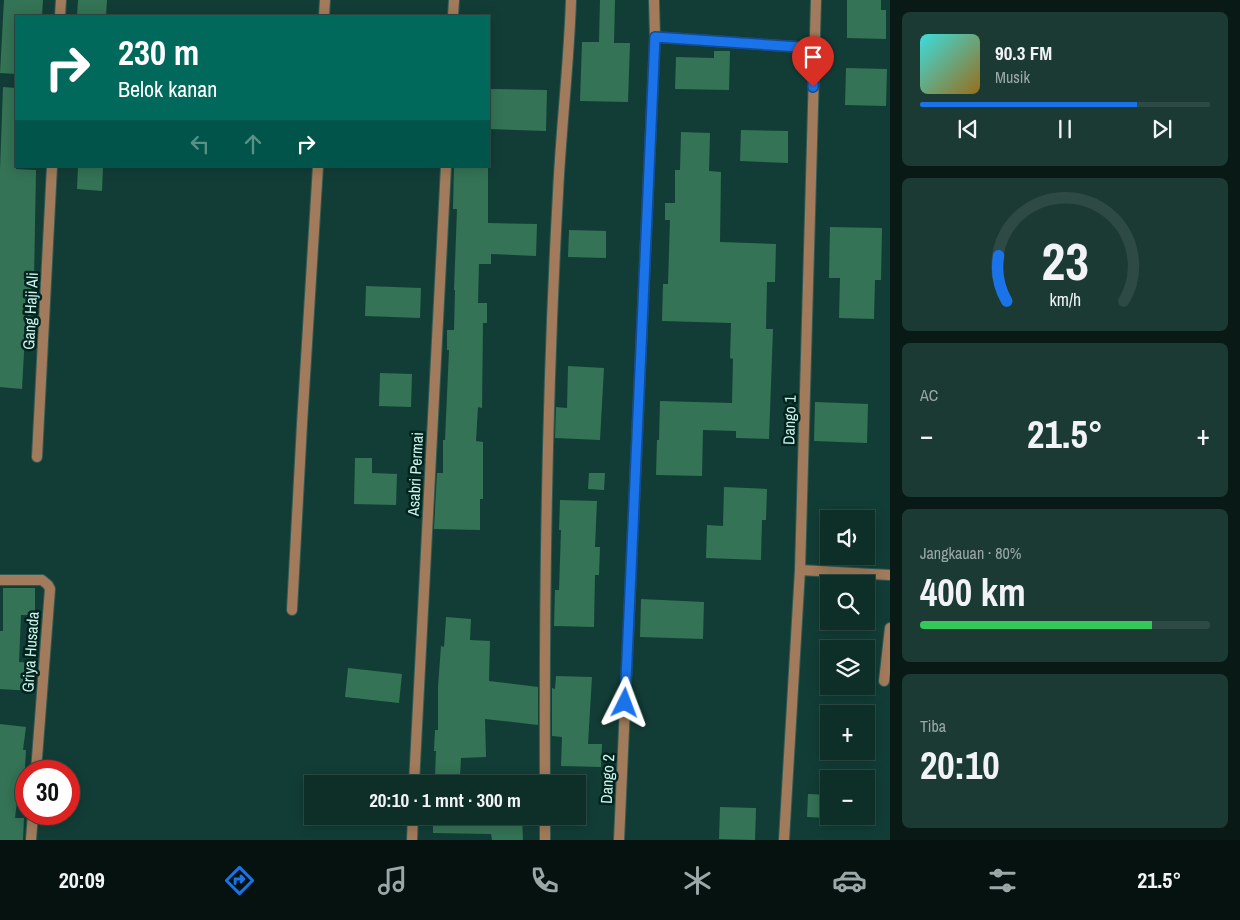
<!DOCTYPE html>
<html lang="id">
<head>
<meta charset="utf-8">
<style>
	body { margin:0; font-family:"Archivo Narrow",sans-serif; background:#1c3a34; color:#f1f3f6; height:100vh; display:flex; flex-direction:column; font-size:19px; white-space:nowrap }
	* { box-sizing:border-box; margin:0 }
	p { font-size:16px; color:#9ba8a8 }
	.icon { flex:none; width:28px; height:28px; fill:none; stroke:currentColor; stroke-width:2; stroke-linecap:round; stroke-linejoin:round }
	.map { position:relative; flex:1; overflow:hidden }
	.drawer { display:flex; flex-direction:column; gap:12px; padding:12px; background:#081916; width:350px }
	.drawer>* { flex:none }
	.banner { position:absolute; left:15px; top:15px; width:475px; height:152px; border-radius:0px; box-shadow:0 2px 12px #0003,0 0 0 1px #2e4a45; background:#00695c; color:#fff; overflow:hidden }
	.buttons { position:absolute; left:820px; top:510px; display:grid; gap:10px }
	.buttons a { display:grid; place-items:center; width:55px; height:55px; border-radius:0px; background:#0e2e28; box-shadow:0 2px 12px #0003,0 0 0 1px #2e4a45; font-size:25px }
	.speed { position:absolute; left:15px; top:760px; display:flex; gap:10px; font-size:25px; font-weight:700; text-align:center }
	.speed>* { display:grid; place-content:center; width:65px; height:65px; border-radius:50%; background:#0e2e28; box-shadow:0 2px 12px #0003,0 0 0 1px #2e4a45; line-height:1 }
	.speed .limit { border:8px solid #d22; background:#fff; color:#111 }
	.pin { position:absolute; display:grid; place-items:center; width:42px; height:42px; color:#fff; margin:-51px -21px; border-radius:50% 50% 50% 0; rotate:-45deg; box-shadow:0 0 5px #0007 }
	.pin .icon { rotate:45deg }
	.me { position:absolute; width:55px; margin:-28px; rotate:3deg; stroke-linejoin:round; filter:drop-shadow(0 0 4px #0008) }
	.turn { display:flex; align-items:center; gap:18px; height:105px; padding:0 20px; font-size:22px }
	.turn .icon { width:65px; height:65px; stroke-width:2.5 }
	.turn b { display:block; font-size:35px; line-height:42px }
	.lanes { display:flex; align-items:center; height:48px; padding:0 20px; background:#0003; justify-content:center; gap:25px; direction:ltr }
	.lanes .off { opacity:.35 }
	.big { font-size:38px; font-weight:700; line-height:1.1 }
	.drawer .tile { flex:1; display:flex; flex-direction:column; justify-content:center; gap:8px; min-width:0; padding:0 18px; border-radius:8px; background:#1c3a34 }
	.drawer .dial { align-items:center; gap:0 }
	.dial svg { height:130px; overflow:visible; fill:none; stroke:#2e4a45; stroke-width:7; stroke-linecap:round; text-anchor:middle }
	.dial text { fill:#f1f3f6; stroke:none }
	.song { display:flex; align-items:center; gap:15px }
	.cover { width:60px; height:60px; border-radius:8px; background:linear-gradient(135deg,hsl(180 70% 55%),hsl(40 70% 35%)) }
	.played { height:5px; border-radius:2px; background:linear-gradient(90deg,#1a73e8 75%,#2e4a45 75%) }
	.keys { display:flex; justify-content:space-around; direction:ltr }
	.heat { display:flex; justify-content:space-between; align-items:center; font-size:28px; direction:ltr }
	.charge { height:8px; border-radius:4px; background:linear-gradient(90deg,#34c759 80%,#2e4a45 0) }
	.trip { position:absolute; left:304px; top:775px; width:282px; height:50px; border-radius:0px; background:#0e2e28; box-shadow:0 2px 12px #0003,0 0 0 1px #2e4a45; font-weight:700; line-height:50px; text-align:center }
	.menu { display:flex; height:80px; justify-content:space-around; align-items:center; background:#061210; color:#9ba8a8 }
	.menu .icon { width:35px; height:35px }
	.menu .selected { color:#1a73e8 }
	.menu b { font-size:22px; color:#f1f3f6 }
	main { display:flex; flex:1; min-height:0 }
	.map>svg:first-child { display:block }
</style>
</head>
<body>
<main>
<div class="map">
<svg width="890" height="840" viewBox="0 0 890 840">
	<rect width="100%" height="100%" fill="#123d36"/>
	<g fill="#347355">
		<path d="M4,0H43L42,16H16V74L0,73Z"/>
		<path d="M78,0H107L106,16H77Z"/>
		<path d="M600,0H615L614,43H630L628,102L580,101L582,42H599Z"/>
		<path d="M847,0H881V10H886V39L847,38Z"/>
		<path d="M714,51H730L729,90L675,89L676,57L714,58Z"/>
		<path d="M846,68L887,69L886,106L845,105Z"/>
		<path d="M3,87L16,88V169L36,170L34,279H32L30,334H25L22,389L0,387V169Z"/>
		<path d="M489,89L547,90L546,131L489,129Z"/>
		<path d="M741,130L788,131V163L740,161Z"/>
		<path d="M681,132L710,133L709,171L721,172L720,242L776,244L775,282H767L766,329H773L769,439L736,438V431L703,430L702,476L656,475L657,440H659L660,401L732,403L733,359L730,358L731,323L662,321L663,284H668L670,220H665V203H675V170H680Z"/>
		<path d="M78,166L103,167L102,191L77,189Z"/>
		<path d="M454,166H488V223L537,224L536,256L491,254V264H479L478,303H487V323H483L482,408L478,407L476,441L483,442V499H480V530L434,529L437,473H443V440H445L449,350H447V330H454L455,290H454L457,209H453Z"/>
		<path d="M830,227L882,228L881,280H875L874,319L839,318L840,278H829Z"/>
		<path d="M569,230L606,231V258L568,257Z"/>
		<path d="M366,286L421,288L420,318L365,316Z"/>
		<path d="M568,366L604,368L600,440L555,438L556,407L567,408Z"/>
		<path d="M380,373L412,374L411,407L379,406Z"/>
		<path d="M815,402L868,404L867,443L814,441Z"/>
		<path d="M355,458H372V473L397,474L396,505L354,504Z"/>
		<path d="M589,473H605L604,490L588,489Z"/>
		<path d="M724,487L767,489L766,520H762L761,560L706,558L707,525L723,526Z"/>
		<path d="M560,500L597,501L595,547H600L599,575H595L594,627L554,626L555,590H559L561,530H559Z"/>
		<path d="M3,588H35V615H21L19,662L33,663L32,691L0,689V631H3Z"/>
		<path d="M641,599L704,602L703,639L640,637Z"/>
		<path d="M446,617L471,619L470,640L490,641L489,681L538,687V725L485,719L486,757L461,758L460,777L435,776L436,751H434L435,730H438V687L441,646L444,647Z"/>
		<path d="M348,668L402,674L399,703L345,697Z"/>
		<path d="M556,676L592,677L588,744H602L601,767L561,766L562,737L552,736V688L555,689Z"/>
		<path d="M0,724L26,727L23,750H26L24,785L19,784L15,818H24L23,840H0Z"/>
		<path d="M808,794L829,795V818L807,817Z"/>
		<path d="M720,807L756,808L755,840L719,839Z"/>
		<path d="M437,816H469V820L522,816L523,840H492L491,834L433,833V822H437Z"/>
	</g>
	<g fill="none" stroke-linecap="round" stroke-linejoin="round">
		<g stroke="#305a53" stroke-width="12">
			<g id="street">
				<path d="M60,16L61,0"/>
				<path d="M324,16L325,0"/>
				<path d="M453,16L454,0"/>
				<path d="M655,37L814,48"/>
				<path d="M37,457L52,166"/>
				<path d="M800,570L890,575"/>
				<path d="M0,580H42L48,585L50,589L36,771"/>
				<path d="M292,610L302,424L318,166"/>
				<path d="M884,681L890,628"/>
				<path d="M414,784L446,166"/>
				<path d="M545,784C544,587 547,390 558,193C561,128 569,64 571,0"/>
				<path d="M31,840L33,814"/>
				<path d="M412,840L413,816"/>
				<path d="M545,840V816"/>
				<path d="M619,840L655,37L654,0"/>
				<path d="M784,840L800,570L816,0"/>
			</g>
		</g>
		<use href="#street" stroke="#a17b5b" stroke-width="10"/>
	</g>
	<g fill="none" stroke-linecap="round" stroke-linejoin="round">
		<g stroke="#114b97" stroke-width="12">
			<path id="route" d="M625,703L655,37L814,48L813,87"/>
		</g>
		<use href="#route" stroke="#1a73e8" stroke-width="9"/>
	</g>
	<g text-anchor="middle" stroke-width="5" stroke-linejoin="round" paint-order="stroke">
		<g font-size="16" fill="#ccf2ea" stroke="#00231e">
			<text transform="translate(30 311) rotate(-87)" y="6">Gang Haji Ali</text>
			<text transform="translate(789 420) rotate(-88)" y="6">Dango 1</text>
			<text transform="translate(415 474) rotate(-87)" y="6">Asabri Permai</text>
			<text transform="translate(30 652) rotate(-86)" y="6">Griya Husada</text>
			<text transform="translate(607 779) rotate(-87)" y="6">Dango 2</text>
		</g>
	</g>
</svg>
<div class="buttons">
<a><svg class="icon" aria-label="sound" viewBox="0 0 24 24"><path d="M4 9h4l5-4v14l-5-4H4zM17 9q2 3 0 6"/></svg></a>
<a><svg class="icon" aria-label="search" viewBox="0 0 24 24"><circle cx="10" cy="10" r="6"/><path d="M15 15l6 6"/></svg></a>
<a><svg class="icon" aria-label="layers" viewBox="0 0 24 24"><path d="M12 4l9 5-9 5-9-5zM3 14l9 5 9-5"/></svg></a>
<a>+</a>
<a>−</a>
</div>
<div class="speed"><div class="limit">30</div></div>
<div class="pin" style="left:813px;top:87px;background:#d93025"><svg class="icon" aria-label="arrive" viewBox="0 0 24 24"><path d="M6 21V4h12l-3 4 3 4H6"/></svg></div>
<svg class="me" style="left:625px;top:703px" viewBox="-20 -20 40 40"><path d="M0-17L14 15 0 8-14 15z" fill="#1a73e8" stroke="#fff" stroke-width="4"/></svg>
<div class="trip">20:10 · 1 mnt · 300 m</div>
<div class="banner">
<div class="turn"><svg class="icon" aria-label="right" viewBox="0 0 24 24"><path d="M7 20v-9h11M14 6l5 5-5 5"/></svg><div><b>230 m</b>Belok kanan</div></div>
<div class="lanes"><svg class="icon off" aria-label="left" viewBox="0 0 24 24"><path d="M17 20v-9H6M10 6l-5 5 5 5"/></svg><svg class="icon off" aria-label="ahead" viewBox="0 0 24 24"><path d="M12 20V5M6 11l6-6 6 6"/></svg><svg class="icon" aria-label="right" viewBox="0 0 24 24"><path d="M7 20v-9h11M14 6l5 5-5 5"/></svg></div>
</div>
</div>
<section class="drawer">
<div class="tile">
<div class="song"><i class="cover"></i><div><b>90.3 FM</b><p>Musik</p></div></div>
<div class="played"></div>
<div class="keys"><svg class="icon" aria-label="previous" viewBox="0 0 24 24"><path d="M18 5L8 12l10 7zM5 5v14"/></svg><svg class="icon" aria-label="pause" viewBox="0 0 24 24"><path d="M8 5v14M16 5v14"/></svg><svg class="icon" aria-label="next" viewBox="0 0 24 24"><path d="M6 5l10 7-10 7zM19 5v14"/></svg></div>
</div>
<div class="tile dial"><svg viewBox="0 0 100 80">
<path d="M14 69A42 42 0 1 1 86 69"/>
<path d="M14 69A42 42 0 0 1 9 41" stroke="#1a73e8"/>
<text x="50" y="56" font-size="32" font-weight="700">23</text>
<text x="50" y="72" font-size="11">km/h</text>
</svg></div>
<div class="tile"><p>AC</p>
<div class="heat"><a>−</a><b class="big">21.5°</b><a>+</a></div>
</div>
<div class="tile"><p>Jangkauan · 80%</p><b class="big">400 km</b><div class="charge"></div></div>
<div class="tile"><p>Tiba</p><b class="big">20:10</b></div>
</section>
</main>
<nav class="menu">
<b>20:09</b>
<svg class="icon selected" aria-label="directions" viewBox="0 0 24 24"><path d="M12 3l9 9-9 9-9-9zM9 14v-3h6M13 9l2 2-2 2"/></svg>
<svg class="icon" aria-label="music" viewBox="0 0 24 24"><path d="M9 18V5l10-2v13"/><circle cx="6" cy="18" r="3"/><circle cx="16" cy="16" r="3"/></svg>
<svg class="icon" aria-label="phone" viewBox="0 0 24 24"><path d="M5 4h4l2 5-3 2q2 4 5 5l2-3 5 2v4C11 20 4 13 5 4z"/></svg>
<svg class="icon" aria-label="climate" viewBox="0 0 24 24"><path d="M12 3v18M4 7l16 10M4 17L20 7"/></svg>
<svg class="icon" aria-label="car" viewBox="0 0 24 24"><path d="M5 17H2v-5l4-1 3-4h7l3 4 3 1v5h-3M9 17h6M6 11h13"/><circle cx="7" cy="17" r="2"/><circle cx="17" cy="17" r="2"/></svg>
<svg class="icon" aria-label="filters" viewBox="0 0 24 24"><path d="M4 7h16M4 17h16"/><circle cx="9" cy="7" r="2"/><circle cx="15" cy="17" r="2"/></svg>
<b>21.5°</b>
</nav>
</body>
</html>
